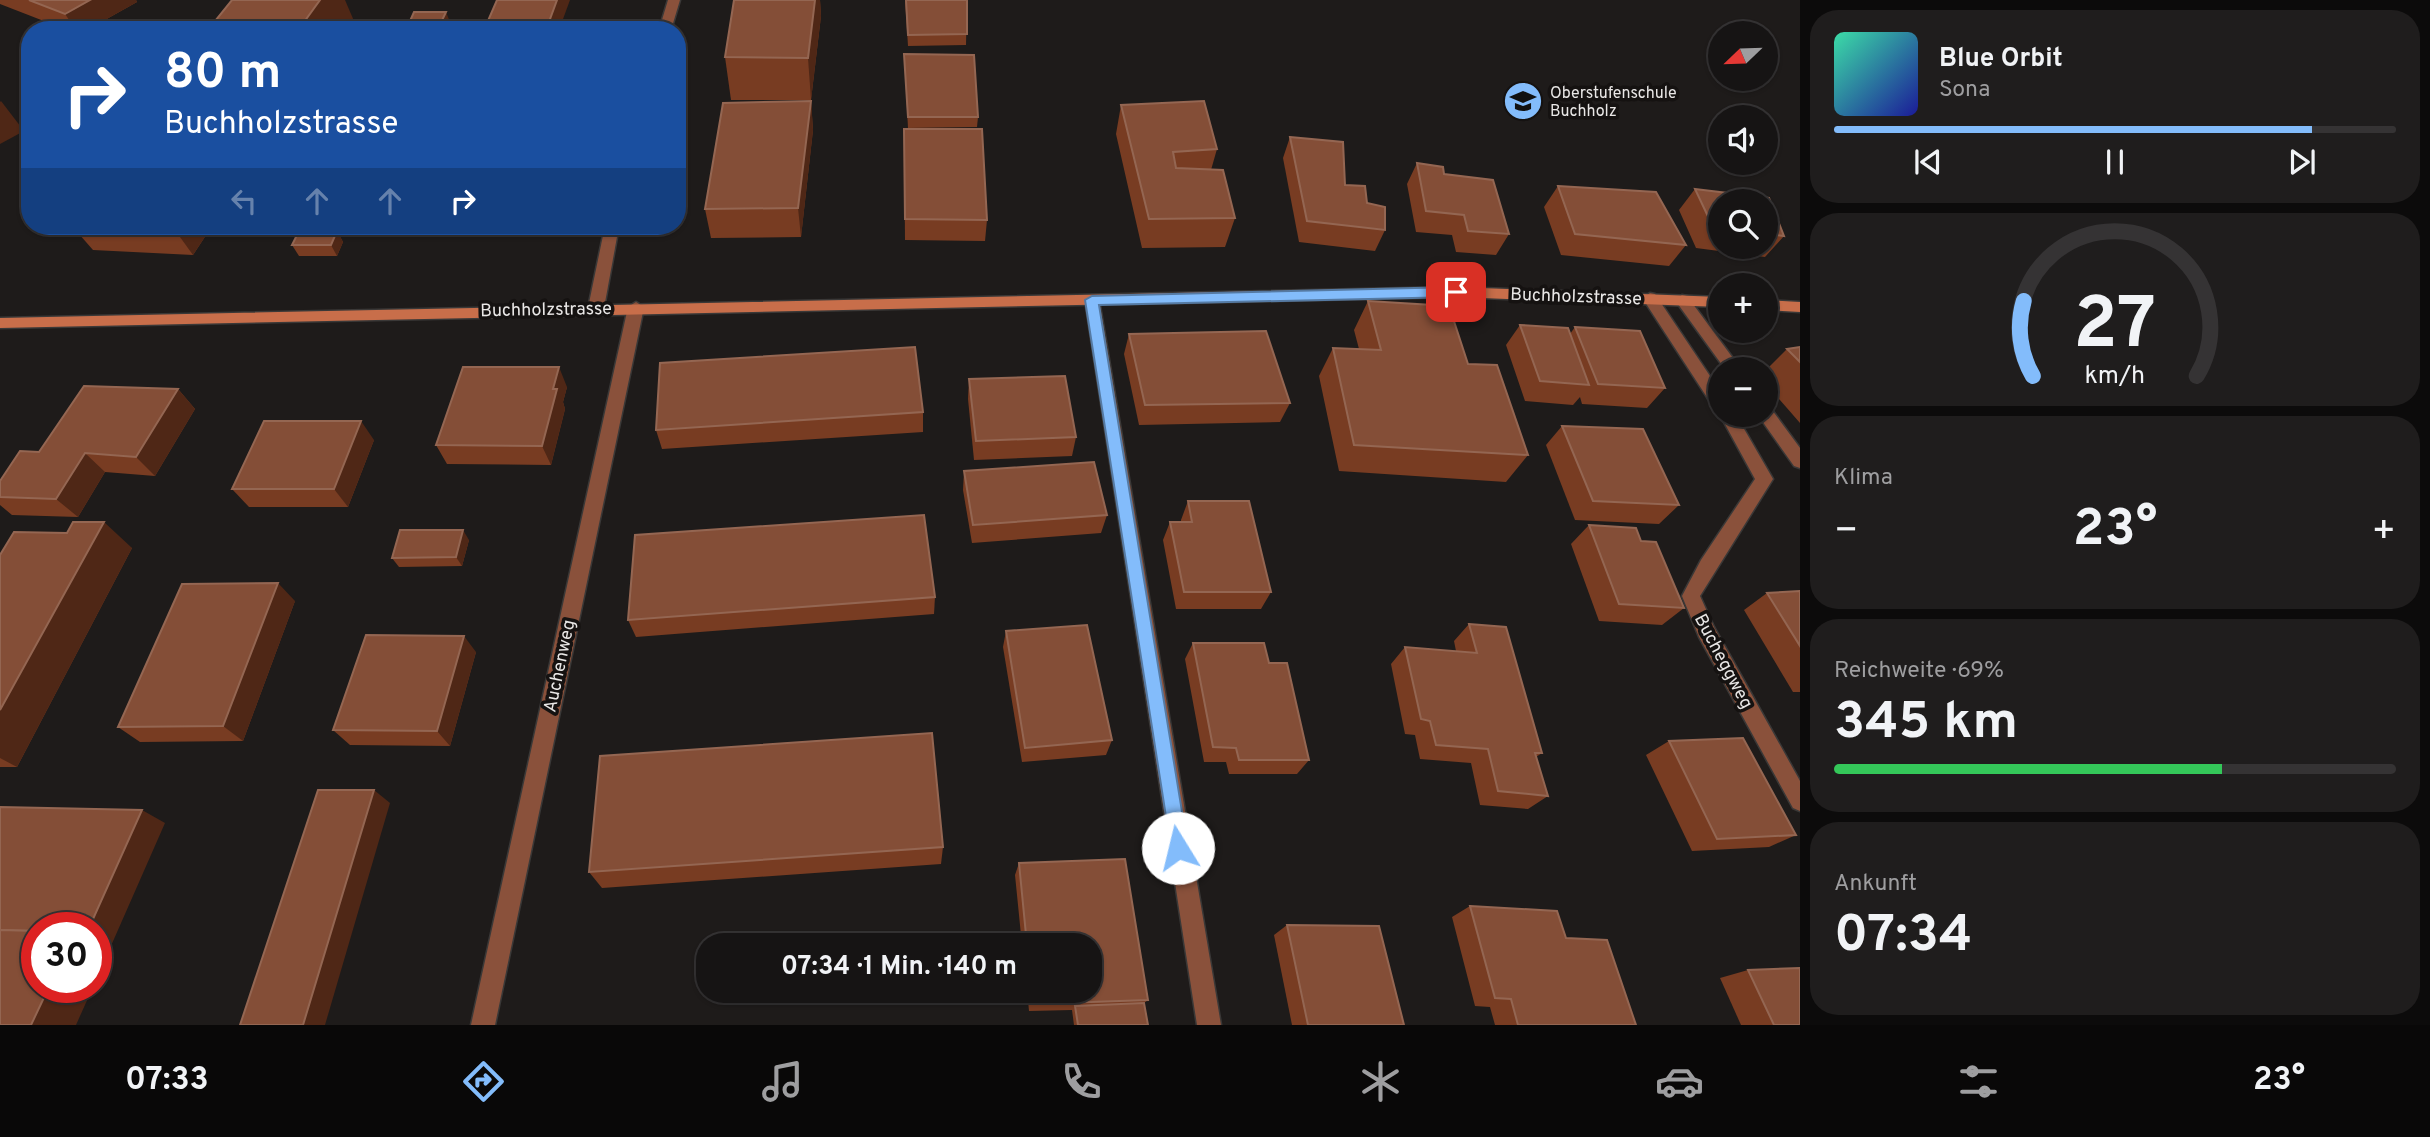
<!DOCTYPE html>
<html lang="de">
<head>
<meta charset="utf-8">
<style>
	body { margin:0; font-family:Overpass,sans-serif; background:#1f1d1d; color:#f1f3f6; height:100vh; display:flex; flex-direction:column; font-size:26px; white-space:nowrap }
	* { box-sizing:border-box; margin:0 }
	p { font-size:23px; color:#9e9ea0 }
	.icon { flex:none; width:38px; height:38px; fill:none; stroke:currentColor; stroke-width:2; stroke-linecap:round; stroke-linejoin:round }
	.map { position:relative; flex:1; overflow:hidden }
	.side { display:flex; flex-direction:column; gap:10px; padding:10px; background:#0c0b0b; width:630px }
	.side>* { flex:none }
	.top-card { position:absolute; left:21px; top:21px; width:665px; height:214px; border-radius:28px; box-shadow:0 2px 5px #0004,0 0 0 2px #353334; background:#1a4fa0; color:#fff; overflow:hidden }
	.needle { width:46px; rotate:247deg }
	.buttons { position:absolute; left:1708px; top:21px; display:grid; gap:14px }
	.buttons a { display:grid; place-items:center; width:70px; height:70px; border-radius:50%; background:#161414; box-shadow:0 2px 5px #0004,0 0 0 2px #353334; font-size:35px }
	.speed { position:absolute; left:21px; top:912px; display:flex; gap:14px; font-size:35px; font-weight:700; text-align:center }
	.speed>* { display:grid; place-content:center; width:91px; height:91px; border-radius:50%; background:#161414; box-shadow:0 2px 5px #0004,0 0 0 2px #353334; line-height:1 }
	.speed .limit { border:10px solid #d22; background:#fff; color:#111 }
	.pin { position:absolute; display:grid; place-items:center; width:60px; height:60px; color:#fff; margin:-30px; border-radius:14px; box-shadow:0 4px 10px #0006 }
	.me { position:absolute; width:77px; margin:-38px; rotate:351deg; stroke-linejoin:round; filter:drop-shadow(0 0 5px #0008) }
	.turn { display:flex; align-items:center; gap:24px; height:147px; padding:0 28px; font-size:32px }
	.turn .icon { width:91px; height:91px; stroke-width:2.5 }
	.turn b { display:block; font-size:49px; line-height:60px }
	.lanes { display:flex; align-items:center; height:66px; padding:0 28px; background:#0003; justify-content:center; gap:35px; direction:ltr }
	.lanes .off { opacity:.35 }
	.big { font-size:52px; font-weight:700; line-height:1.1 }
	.side .card { flex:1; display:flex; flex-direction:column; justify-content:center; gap:10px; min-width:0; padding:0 24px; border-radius:28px; background:#1f1d1d }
	.side .dial { align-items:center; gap:0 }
	.dial svg { height:182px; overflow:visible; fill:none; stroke:#353334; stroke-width:7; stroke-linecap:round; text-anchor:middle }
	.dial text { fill:#f1f3f6; stroke:none }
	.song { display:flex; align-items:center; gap:21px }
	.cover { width:84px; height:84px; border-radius:10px; background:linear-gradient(135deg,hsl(160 70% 55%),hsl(240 70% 35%)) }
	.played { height:7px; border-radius:4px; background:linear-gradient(90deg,#83bcfb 85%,#353334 85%) }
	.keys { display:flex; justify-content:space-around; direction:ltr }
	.heat { display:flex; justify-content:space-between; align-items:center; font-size:38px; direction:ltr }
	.charge { height:10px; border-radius:5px; background:linear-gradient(90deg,#34c759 69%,#353334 0) }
	.trip { position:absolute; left:696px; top:933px; width:406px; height:70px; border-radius:28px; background:#161414; box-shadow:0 2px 5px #0004,0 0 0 2px #353334; font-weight:700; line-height:70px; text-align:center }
	.tabs { display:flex; height:112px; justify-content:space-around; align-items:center; background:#090808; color:#9e9ea0 }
	.tabs .icon { width:49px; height:49px }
	.tabs .selected { color:#83bcfb }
	.tabs b { font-size:32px; color:#f1f3f6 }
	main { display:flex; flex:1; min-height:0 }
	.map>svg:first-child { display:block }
</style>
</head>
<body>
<main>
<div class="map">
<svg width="1800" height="1025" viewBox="0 0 1800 1025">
	<rect width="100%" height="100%" fill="#1e1b1a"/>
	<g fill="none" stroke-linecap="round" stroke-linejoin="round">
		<g stroke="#3a3837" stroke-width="3">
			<g id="street">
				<path d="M668,0H680L671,30H659Z"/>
				<path d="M605,226H619L604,308L596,313L588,308Z"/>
				<path d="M1650,293L1655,294L1720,391V410L1714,408L1645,302L1643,298Z"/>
				<path d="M1092,295L1099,300L1221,1025H1197L1085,300Z"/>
				<path d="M1682,295L1687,296L1741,369H1725L1675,300Z"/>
				<path d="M636,302L644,307L495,1025H471L628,307Z"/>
				<path d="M1766,408L1772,410L1800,448V468L1794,466L1760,418L1758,415H1766Z"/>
				<path d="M1720,415H1736L1773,479L1700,596L1714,627L1800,781V811L1793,808L1699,637L1682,596L1701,560L1755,479Z"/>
			</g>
		</g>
		<g stroke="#3a3837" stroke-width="3">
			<g id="secondary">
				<path d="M1456,287L1720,297V307L1456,297L0,328V318Z"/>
				<path d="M1766,300L1800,302V312L1766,310Z"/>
			</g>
		</g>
		<use href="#street" fill="#8a513b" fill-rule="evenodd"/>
		<use href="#secondary" fill="#c86e4a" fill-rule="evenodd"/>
	</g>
	<g fill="#783c22" fill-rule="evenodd">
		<path d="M0,0H136L137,2L87,30H67L0,4Z"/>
		<path d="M734,0H820L821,16L811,100H731L725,57Z"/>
		<path d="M905,0H967L966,45L908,46Z"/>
		<path d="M354,21L349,30H213L211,26Z"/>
		<path d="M904,54L978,117L977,127L908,128Z"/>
		<path d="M811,101L813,130L801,237L711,238L705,209Z"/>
		<path d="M1121,105L1217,149L1211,170L1235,218L1225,247L1142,248L1116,134Z"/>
		<path d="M904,129L987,220L985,241L905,240Z"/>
		<path d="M1290,137L1367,203L1385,230L1375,251L1299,242L1283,158Z"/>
		<path d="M1417,163L1444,174L1509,234L1496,255L1456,252L1452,235L1416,232L1407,184Z"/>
		<path d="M1558,186L1686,245L1669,266L1561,255L1544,207Z"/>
		<path d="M1695,189L1769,198L1784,236L1765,257L1696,248L1679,210ZM1720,201H1766V247H1720Z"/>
		<path d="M72,226H212L193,255L93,250Z"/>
		<path d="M408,226H488L485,236L413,235Z"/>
		<path d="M337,231L343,242L337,256H299L292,245Z"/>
		<path d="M1368,301L1468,364L1528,455L1506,482L1339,471L1319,376L1333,348L1359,349L1354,330Z"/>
		<path d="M1520,325L1570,334L1575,327L1665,388L1647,408L1582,404L1580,397L1573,405L1525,401L1506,345Z"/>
		<path d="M1129,334L1290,403L1280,422L1139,425L1124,354Z"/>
		<path d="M1800,347V423L1766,384V370L1787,349Z"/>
		<path d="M969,379L1076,437L1072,456L974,460L968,399Z"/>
		<path d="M567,387L563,402L565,409L551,465L447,464L436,445Z"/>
		<path d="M178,389L195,409L155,476L105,472L78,517L12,515L0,505V481L39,452Z"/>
		<path d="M923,412V432L662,449L656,430Z"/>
		<path d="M1562,426L1679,505L1659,524L1575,520L1546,445Z"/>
		<path d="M374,440L348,507H249L232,489Z"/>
		<path d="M964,471L1107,515L1101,533L972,543L963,490Z"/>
		<path d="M1188,501L1271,592L1261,609H1176L1163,540L1170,522H1181V520Z"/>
		<path d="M1589,525L1641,541L1684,608L1662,625L1599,621L1571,544Z"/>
		<path d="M67,533L132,548L17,767H0V555Z"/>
		<path d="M469,540L462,566L399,567L392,558Z"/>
		<path d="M1800,591V692H1793L1744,610L1767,593Z"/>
		<path d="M935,597L934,614L636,637L628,620Z"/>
		<path d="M295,601L243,741L140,742L118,727Z"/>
		<path d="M1469,624L1542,753L1536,757L1548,796L1528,809L1480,805L1471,763L1420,759L1415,735L1405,734L1391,664L1405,647L1456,651L1454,641Z"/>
		<path d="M1006,631L1112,740L1106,755L1022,762L1003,647Z"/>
		<path d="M1193,643L1269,663L1309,760L1297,774H1229L1226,762H1204L1185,659Z"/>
		<path d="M476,652L450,746L350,745L333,730Z"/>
		<path d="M1669,741L1796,835L1769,847L1692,851L1646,755Z"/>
		<path d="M943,847L941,864L602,888L589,872Z"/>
		<path d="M1019,863L1148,1000L1144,1003L1148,1025H1074L1072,1010L1029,1011L1027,990H1090V945H1022L1015,875Z"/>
		<path d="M1470,906L1566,938L1636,1025H1495L1490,1007L1475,1006L1452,917Z"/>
		<path d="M1287,925L1404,1025H1292L1274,935Z"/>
		<path d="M1748,970L1800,1025H1741L1720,978Z"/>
	</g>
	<g fill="#4f2716">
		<path d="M90,0H136L137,2L87,30H76L65,14Z"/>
		<path d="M320,0H345L354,21L349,30H299Z"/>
		<path d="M557,0H570L559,30H546Z"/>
		<path d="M815,0H820L821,16L811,100L808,58Z"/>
		<path d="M446,12L450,22L447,30H439Z"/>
		<path d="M1,101L24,131L0,144V102Z"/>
		<path d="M811,101L813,130L801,237L798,208Z"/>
		<path d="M172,226H212L193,255Z"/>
		<path d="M481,226H488L485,236Z"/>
		<path d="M337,231L343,242L337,256L331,245Z"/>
		<path d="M559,367L567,387L563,402L565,409L551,465L542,446L553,389Z"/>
		<path d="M178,389L195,409L155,476L136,457Z"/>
		<path d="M361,421L374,440L348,507L334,489Z"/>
		<path d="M85,453L105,472L78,517L56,499Z"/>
		<path d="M104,522L132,548L17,767L0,758V710Z"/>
		<path d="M463,530L469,540L462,566L456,557Z"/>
		<path d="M278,583L295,601L243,741L223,726Z"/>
		<path d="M464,636L476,652L450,746L437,731Z"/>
		<path d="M374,790L390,803L325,1025H303Z"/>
		<path d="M142,810L165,823L96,980V928H89Z"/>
		<path d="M49,987H93L76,1025H31Z"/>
	</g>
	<g fill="#844e37" stroke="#946652" stroke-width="2">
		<path d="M29,0H90L65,14Z"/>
		<path d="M232,0H320L299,29L211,26Z"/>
		<path d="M497,0H557L546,30H484Z"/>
		<path d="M734,0H815L808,58L725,57Z"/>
		<path d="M906,0H967V34L908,35Z"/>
		<path d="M414,12H446L438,29L406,30Z"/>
		<path d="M904,54L974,55L978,117H908Z"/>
		<path d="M811,101L798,208L705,209L723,103Z"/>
		<path d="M1204,101L1217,149L1173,152L1176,168L1223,170L1235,218L1149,219L1121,105Z"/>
		<path d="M904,129H982L987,220L905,219Z"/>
		<path d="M1290,137L1343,142L1345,185L1365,186L1367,203L1385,207V230L1307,221Z"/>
		<path d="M1417,163L1443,167L1444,174L1493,180L1509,234L1468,231L1464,215L1426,211Z"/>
		<path d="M1558,186L1656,192L1686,245L1575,234Z"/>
		<path d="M1695,189L1769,198L1784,236L1766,234V201H1720V228L1713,227Z"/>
		<path d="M299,231H337L331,245H292Z"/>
		<path d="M1368,301L1449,306L1468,364L1497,365L1528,455L1354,445L1333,348L1381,350Z"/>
		<path d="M1520,325L1568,328L1589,385L1540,381Z"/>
		<path d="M1575,327L1640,331L1665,388L1598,384Z"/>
		<path d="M1266,331L1290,403L1145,405L1129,334Z"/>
		<path d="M915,347L923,412L656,430L660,363Z"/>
		<path d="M1800,347V362L1787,349Z"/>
		<path d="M463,367H559L553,389H557L542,446L436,445Z"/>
		<path d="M1065,376L1076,437L976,441L969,379Z"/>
		<path d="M84,386L178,389L136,457L85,453L56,499L0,497V481L20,451L39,452Z"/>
		<path d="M264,421H361L334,489H232Z"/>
		<path d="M1562,426L1643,429L1679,505L1593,501Z"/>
		<path d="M1094,462L1107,515L973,525L964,471Z"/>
		<path d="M1188,501H1249L1271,592H1184L1170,522H1192Z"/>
		<path d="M924,515L935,597L628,620L635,535Z"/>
		<path d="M73,522H104L0,710V555L14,532L67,533Z"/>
		<path d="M1589,525L1636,528L1641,541L1656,542L1684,608L1619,604Z"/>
		<path d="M400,530H463L456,557L392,558Z"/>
		<path d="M278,583L223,726L118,727L182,584Z"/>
		<path d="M1800,591V646L1767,593Z"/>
		<path d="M1469,624L1506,627L1542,753H1535L1548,796L1498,791L1488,749L1436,745L1430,721L1421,719L1405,647L1477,653Z"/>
		<path d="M1087,625L1112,740L1025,748L1006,631Z"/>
		<path d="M366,635L464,636L437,731L333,730Z"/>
		<path d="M1193,643H1264L1269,663H1287L1309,760H1239L1236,748L1213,747Z"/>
		<path d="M932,733L943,847L589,872L600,756Z"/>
		<path d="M1743,738L1796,835L1717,839L1669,741Z"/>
		<path d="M318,790H374L303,1025H240Z"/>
		<path d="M0,807L142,810L89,928H37V931L0,930Z"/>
		<path d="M1125,859L1148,1000L1033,1004L1032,990H1090V945H1027L1019,863Z"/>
		<path d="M1470,906L1557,911L1566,938L1607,940L1636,1025H1518L1511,999L1495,998Z"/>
		<path d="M1287,925L1379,926L1404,1025H1308Z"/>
		<path d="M0,930L37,931V987H49L31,1025H0Z"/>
		<path d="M1800,968V1025H1774L1748,970Z"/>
		<path d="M1144,1003L1148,1025H1078L1075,1006Z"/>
	</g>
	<path fill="#83bcfb" stroke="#557aa3" stroke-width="2" d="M1456,287L1462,292L1456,297L1099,305L1188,848L1185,855L1178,858L1172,855L1085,300L1092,296Z"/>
	<defs>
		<g id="school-disc" transform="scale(2.0125)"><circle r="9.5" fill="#83bcfb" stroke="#151211"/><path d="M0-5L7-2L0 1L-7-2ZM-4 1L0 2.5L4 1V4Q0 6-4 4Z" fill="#111"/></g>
	</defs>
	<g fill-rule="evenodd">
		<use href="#school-disc" x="1523" y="101"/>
	</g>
	<g text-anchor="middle" stroke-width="7" stroke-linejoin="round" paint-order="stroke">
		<g font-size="16" fill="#e9e7e6" stroke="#151211" text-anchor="start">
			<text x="1550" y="98">Oberstufenschule<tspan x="1550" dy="18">Buchholz</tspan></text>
		</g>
		<g font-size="18" fill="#e9e7e6" stroke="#151211">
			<text transform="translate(1576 296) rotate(2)" y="6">Buchholzstrasse</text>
			<text transform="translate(546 309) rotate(-1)" y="6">Buchholzstrasse</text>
			<text transform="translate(1724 661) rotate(62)" y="6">Bucheggweg</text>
			<text transform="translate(559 666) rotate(-78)" y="6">Auchenweg</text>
		</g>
	</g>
</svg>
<div class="buttons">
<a><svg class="needle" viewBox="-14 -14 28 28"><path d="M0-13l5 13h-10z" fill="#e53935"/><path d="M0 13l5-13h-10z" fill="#9e9ea0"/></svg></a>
<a><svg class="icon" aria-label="sound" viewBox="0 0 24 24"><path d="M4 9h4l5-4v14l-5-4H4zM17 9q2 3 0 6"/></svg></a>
<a><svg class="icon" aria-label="search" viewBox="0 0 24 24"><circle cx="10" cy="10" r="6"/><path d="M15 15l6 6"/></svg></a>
<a>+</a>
<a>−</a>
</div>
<div class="speed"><div class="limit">30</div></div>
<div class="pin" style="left:1456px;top:292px;background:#d93025"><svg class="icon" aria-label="arrive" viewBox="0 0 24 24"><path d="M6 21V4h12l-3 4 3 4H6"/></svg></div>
<svg class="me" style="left:1178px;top:848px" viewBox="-20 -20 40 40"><circle r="19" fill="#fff"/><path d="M0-13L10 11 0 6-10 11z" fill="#83bcfb"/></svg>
<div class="trip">07:34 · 1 Min. · 140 m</div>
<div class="top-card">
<div class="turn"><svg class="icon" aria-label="right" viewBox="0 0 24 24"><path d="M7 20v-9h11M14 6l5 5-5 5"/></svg><div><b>80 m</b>Buchholzstrasse</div></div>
<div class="lanes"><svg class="icon off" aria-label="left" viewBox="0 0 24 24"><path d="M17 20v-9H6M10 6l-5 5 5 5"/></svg><svg class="icon off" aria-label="ahead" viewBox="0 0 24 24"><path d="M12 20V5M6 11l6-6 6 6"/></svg><svg class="icon off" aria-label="ahead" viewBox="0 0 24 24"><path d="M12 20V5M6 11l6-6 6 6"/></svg><svg class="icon" aria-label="right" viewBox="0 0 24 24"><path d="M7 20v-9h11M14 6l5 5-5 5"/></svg></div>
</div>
</div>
<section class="side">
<div class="card">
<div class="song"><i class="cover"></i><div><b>Blue Orbit</b><p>Sona</p></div></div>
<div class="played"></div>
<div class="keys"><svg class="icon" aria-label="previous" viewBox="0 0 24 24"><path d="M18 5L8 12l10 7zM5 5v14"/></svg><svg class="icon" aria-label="pause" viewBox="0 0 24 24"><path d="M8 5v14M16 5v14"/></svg><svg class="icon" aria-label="next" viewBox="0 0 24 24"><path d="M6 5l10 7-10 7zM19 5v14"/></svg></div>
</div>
<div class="card dial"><svg viewBox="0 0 100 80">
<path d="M14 69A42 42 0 1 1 86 69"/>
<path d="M14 69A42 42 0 0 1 10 36" stroke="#83bcfb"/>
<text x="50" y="56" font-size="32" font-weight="700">27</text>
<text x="50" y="72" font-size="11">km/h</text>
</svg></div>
<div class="card"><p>Klima</p>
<div class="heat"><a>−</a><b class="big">23°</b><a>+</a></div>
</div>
<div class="card"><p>Reichweite · 69%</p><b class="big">345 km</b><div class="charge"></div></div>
<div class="card"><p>Ankunft</p><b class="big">07:34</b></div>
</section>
</main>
<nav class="tabs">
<b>07:33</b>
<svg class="icon selected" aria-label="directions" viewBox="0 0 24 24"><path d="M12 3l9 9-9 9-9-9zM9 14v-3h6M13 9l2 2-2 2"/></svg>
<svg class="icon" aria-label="music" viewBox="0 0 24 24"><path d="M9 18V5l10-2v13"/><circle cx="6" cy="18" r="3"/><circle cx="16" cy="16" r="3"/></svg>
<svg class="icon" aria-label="phone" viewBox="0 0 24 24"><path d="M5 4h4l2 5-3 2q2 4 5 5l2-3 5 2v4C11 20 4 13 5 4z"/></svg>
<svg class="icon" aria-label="climate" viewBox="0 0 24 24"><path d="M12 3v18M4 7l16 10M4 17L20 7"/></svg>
<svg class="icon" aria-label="car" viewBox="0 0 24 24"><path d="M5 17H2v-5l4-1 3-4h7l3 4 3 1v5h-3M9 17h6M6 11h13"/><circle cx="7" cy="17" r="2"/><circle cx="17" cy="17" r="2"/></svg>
<svg class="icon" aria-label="filters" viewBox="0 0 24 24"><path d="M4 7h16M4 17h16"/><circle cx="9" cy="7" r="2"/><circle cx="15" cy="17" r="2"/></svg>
<b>23°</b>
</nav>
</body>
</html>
